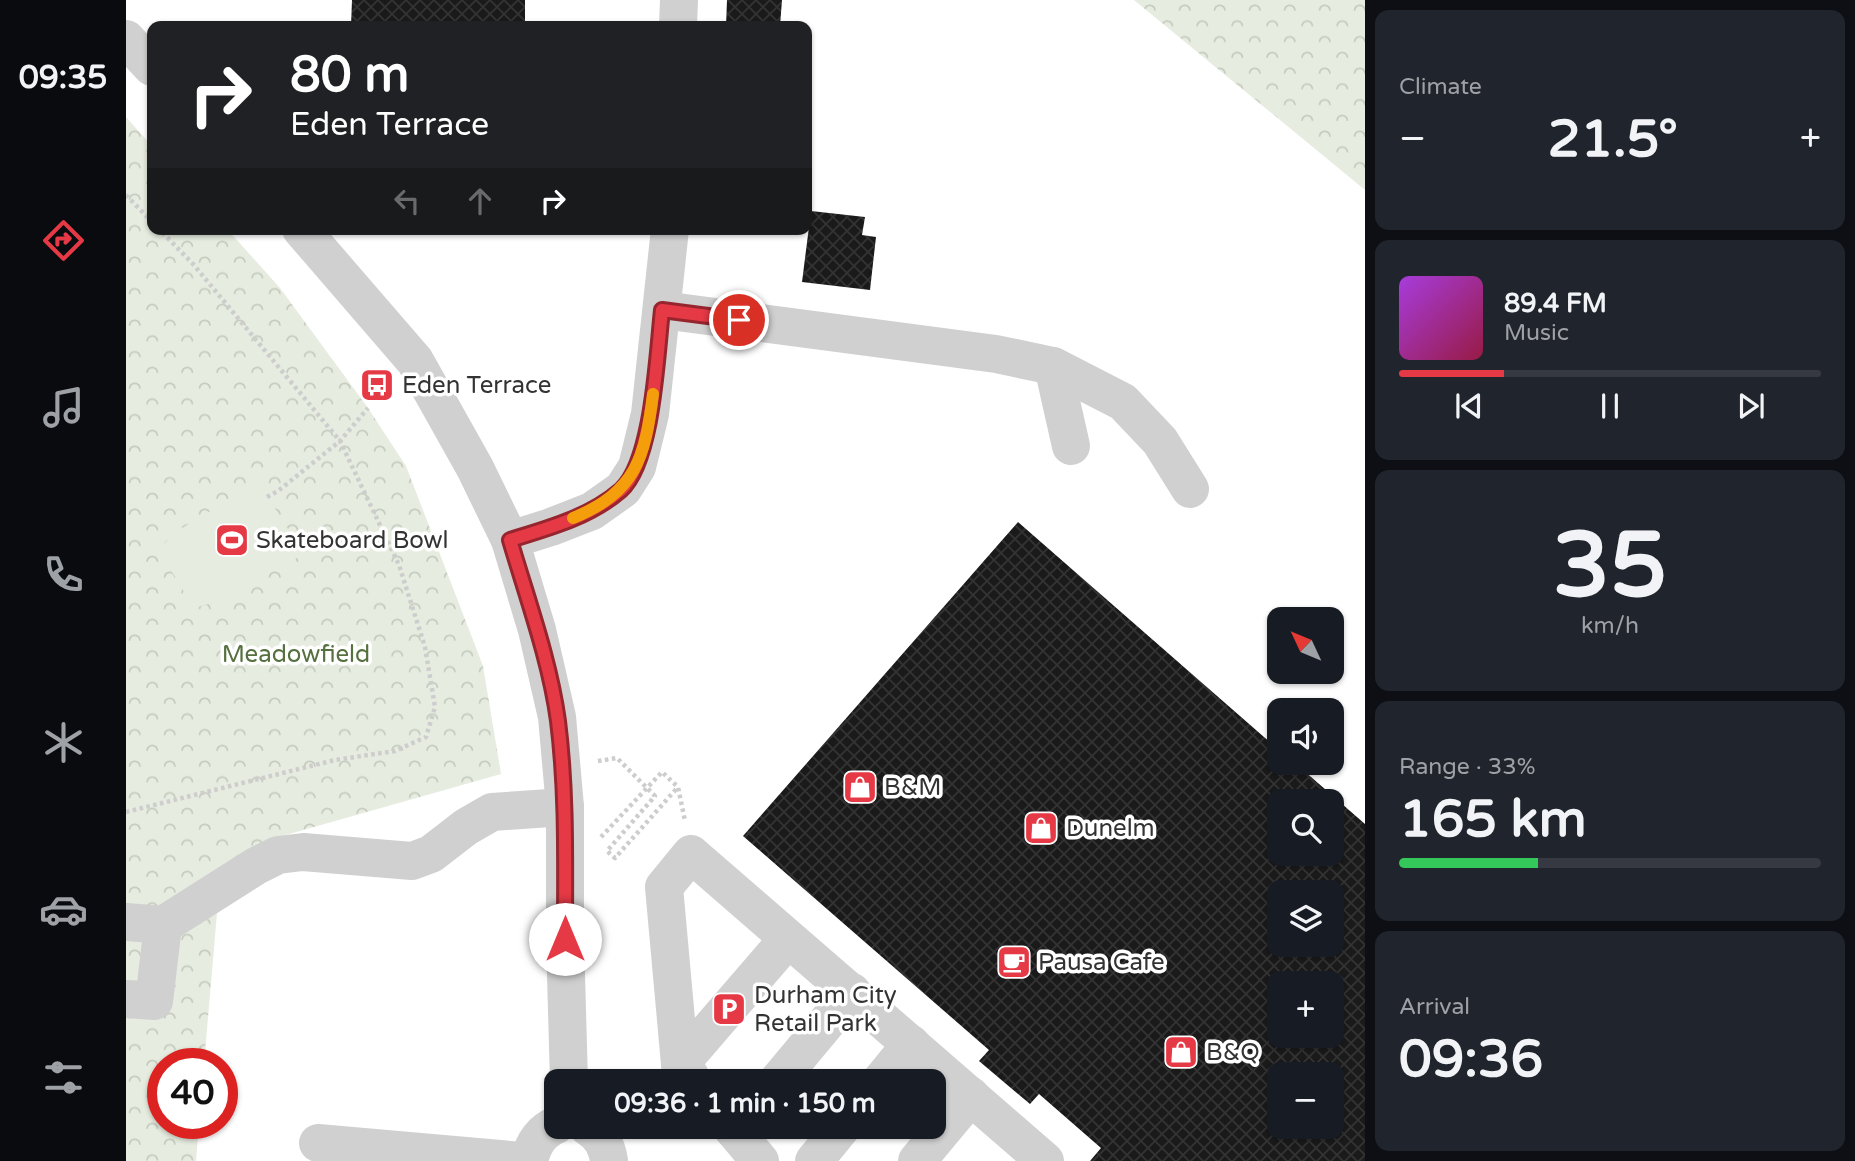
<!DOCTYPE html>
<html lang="en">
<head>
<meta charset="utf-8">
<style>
	body { margin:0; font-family:"Varela Round",sans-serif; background:#20242c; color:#f1f3f6; height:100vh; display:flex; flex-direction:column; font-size:26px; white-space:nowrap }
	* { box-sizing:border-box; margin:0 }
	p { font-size:23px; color:#9ea1a6 }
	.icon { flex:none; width:38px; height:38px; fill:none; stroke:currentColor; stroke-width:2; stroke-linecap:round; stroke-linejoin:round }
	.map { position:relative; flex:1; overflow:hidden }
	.details { display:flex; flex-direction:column; gap:10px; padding:10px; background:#0d0f14; width:490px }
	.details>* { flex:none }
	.top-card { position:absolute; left:21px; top:21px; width:665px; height:214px; border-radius:14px; box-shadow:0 2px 5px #0004; background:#202124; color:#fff; overflow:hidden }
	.needle { width:46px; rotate:314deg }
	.controls { position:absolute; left:1141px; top:607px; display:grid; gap:14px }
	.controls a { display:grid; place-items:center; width:77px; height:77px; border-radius:14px; background:#171b24; box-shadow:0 2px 5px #0004; font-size:35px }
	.speed { position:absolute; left:21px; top:1048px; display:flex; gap:14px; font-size:35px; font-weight:700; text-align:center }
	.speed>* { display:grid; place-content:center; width:91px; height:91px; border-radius:50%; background:#171b24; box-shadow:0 2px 5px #0004; line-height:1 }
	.speed .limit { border:10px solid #d22; background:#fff; color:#111 }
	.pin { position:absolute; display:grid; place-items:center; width:60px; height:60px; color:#fff; margin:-30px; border:4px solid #fff; border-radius:50%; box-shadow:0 2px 7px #0007 }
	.me { position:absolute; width:77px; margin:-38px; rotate:0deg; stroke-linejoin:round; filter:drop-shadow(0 0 5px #0008) }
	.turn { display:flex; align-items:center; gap:24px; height:147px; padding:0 28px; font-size:32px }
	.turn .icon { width:91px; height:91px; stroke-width:2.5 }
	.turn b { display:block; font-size:49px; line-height:60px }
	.lanes { display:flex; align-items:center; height:66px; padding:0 28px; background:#0003; justify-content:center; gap:35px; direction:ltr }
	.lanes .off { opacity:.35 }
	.big { font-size:52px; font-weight:700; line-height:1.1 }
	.details .tile { flex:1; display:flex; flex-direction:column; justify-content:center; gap:10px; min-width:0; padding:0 24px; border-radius:14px; background:#20242c }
	.details .dial { align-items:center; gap:0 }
	.dial b { font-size:91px; line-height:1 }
	.song { display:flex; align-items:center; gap:21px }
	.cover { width:84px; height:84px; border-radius:10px; background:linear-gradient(135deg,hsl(280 70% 55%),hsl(340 70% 35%)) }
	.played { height:7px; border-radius:4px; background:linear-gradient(90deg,#e63946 25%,#363941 25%) }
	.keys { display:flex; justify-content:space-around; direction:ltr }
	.heat { display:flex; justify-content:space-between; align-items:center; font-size:38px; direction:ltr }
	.charge { height:10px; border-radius:5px; background:linear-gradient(90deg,#34c759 33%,#363941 0) }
	.trip { position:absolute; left:418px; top:1069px; width:402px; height:70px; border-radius:14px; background:#171b24; box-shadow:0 2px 5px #0004; font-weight:700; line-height:70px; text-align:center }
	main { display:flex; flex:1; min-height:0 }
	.tab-bar { display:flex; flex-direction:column; width:126px; justify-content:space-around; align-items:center; background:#090b0e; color:#9ea1a6 }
	.tab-bar .icon { width:49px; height:49px }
	.tab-bar .current { color:#e63946 }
	.tab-bar b { font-size:32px; color:#f1f3f6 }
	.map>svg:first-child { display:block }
</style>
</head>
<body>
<main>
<nav class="tab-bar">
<b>09:35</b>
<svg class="icon current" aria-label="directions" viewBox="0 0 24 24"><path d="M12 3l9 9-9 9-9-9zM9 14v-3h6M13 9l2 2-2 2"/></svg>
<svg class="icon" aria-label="music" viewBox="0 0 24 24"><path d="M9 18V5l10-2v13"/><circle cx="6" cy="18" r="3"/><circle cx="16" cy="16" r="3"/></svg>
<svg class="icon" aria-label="phone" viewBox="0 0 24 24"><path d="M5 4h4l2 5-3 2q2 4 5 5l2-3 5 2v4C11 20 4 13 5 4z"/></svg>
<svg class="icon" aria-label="climate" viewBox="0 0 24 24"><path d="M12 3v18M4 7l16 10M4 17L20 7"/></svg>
<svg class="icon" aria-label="car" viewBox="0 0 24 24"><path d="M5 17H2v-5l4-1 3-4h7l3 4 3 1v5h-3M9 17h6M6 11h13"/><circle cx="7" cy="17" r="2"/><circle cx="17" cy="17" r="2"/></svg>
<svg class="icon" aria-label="filters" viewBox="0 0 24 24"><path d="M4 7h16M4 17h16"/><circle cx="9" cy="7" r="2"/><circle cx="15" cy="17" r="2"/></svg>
</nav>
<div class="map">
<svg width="1239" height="1161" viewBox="0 0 1239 1161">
	<defs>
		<pattern id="forest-crowns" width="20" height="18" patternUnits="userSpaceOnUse" patternTransform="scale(1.75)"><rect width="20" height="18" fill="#e6ecdf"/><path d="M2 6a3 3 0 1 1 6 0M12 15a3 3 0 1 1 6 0" fill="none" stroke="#c6cbc0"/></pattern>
		<pattern id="building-cross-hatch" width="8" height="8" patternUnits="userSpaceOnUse" patternTransform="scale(1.75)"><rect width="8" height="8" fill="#1a1a1a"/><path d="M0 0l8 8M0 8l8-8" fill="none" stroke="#333"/></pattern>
	</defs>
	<rect width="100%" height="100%" fill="#fff"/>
	<g fill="url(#forest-crowns)">
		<path d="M1008,0H1239V190Z"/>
		<path d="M0,117L26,146V229H101L154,288L242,408L280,466L357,666L375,774L142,840L95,867L78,1064H37V1124H73L70,1161H0Z"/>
	</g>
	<path fill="#e6ecdf" d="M132,482L178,554L96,600L68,608L32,549L53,530Z"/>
	<g fill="url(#building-cross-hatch)" fill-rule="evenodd">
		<path d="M226,0H399V26H225Z"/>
		<path d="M601,0H656L654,26H600Z"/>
		<path d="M685,211L739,217L736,235L750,237L744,290L676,282Z"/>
		<path d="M892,522L1153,750V763H1169L1239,824V1161H964L975,1148L913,1094L904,1104L853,1061L863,1050L617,836ZM1153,802H1206V854H1153ZM1153,892H1206V945H1153ZM1153,984H1206V1036H1153ZM1153,1074H1206V1127H1153Z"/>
	</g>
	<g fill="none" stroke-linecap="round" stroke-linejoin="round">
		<g stroke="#cdcdcd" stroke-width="4.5" stroke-dasharray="3.5 3.5" stroke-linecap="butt">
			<path d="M0,195L26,222"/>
			<path d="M141,497L152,491L214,441L242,408"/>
			<path d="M472,761L491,758L529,796L481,851L489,858L552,787"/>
			<path d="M0,812L209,760L269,751L300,737L309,707L299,647L273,565L214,441L67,264L33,229"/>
			<path d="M475,837L536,772L552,787L559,821"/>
		</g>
		<g stroke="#d0d0d0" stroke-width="38">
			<path d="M552,26L553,0"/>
			<path d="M0,39L26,67"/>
			<path d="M175,229L289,361L349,468L384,540L411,630L431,717L439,807V939L443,1082"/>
			<path d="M536,310L870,354L927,366L997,402L1034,441L1064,489"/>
			<path d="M927,366L945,446"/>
			<path d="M384,540L425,527L466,511L497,489L511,467L524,414L544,229"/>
			<path d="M0,922L37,925L130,866L152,855L177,852L286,861L305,854L340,827L366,812L439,807"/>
			<path d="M0,999L28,1001L37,925"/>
			<path d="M554,1064L538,887L565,854L919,1161"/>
			<path d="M564,1076L554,1064L661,940"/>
			<path d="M651,1082L726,992"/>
			<path d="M754,1082L785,1044"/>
			<path d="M462,1127C475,1135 481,1146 483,1161"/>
			<path d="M605,1127L634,1161"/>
			<path d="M192,1143L396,1161"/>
			<path d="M403,1161C407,1144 414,1132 430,1125"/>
			<path d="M688,1161L716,1127"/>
			<path d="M791,1161L845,1096"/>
		</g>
	</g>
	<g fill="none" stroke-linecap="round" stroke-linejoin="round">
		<g stroke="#96252e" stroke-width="18">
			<path id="route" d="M439,939C439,866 441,793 432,721C424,661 401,598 384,540C423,528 464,517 495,490C527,461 531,354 536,310L613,320"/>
		</g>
		<use href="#route" stroke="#e63946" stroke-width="12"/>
		<path stroke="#f59e0b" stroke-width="12" d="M447,518C510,492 519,458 527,394"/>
	</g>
	<defs>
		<g id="bus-square" transform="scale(1.75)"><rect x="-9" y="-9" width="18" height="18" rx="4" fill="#e63946" stroke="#fff"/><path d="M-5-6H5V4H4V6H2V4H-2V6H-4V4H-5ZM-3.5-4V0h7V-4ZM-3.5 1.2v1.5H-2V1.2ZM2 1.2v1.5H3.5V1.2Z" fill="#fff"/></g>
		<g id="stadium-square" transform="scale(1.75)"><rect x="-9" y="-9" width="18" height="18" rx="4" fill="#e63946" stroke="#fff"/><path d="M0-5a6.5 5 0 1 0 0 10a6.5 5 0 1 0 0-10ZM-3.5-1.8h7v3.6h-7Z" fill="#fff"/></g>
		<g id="shop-square" transform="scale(1.75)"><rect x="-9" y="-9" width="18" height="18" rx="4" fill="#e63946" stroke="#fff"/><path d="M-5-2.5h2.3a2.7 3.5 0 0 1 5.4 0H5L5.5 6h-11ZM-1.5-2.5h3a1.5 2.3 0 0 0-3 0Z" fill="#fff"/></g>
		<g id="cafe-square" transform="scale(1.75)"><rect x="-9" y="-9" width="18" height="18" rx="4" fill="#e63946" stroke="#fff"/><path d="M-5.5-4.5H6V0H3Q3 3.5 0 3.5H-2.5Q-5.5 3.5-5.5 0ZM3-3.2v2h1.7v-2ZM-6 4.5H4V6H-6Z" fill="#fff"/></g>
		<g id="parking-square" transform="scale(1.75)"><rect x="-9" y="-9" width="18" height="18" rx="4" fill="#e63946" stroke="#fff"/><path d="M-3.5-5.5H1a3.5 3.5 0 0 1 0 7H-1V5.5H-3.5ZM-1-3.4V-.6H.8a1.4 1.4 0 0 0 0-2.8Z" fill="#fff"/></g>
	</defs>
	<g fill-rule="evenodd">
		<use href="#bus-square" x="251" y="385"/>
		<use href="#stadium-square" x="106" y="540"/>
		<use href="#shop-square" x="734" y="787"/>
		<use href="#shop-square" x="915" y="828"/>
		<use href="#cafe-square" x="888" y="962"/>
		<use href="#parking-square" x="603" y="1009"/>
		<use href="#shop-square" x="1055" y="1052"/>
	</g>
	<g text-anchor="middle" stroke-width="7" stroke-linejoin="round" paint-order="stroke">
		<g font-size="24" fill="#333" stroke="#fff" text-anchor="start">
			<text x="276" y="393">Eden Terrace</text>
			<text x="130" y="548">Skateboard Bowl</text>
			<text x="758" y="795">B&amp;M</text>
			<text x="940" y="836">Dunelm</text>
			<text x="912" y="970">Pausa Cafe</text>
			<text x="628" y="1003">Durham City<tspan x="628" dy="28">Retail Park</tspan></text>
			<text x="1080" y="1060">B&amp;Q</text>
		</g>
		<g font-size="24" fill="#56703f" stroke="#fff">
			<text x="170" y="662">Meadowfield</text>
		</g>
	</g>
</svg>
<div class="controls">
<a><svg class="needle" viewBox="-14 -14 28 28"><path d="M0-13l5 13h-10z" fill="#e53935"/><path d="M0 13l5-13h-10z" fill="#9ea1a6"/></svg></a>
<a><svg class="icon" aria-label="sound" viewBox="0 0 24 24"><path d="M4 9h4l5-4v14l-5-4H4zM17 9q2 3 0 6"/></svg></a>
<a><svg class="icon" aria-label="search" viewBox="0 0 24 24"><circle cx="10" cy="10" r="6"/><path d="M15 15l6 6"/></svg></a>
<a><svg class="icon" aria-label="layers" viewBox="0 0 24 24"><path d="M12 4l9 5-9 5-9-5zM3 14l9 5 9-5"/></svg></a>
<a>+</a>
<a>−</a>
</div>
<div class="speed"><div class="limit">40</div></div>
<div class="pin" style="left:613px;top:320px;background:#d93025"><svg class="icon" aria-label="arrive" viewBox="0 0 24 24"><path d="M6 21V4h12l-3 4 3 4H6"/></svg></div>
<svg class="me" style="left:439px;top:939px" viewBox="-20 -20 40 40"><circle r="19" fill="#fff"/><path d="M0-13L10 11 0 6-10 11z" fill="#e63946"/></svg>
<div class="trip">09:36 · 1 min · 150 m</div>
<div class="top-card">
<div class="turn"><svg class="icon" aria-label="right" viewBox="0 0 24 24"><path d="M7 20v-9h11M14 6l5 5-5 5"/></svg><div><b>80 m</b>Eden Terrace</div></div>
<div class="lanes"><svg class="icon off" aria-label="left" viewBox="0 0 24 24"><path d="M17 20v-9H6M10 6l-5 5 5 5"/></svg><svg class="icon off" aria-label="ahead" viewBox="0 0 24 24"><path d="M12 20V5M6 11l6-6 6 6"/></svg><svg class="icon" aria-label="right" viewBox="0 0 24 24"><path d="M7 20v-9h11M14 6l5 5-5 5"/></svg></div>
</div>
</div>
<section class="details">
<div class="tile"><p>Climate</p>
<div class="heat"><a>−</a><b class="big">21.5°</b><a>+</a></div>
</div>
<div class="tile">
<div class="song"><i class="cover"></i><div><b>89.4 FM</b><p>Music</p></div></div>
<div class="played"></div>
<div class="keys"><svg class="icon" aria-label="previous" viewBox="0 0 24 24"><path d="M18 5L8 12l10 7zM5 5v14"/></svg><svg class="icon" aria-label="pause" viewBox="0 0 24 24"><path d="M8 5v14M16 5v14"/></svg><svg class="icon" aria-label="next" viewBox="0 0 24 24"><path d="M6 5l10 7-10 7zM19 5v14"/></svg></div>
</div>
<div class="tile dial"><b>35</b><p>km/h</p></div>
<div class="tile"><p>Range · 33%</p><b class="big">165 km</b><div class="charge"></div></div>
<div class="tile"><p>Arrival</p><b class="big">09:36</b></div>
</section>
</main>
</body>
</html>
